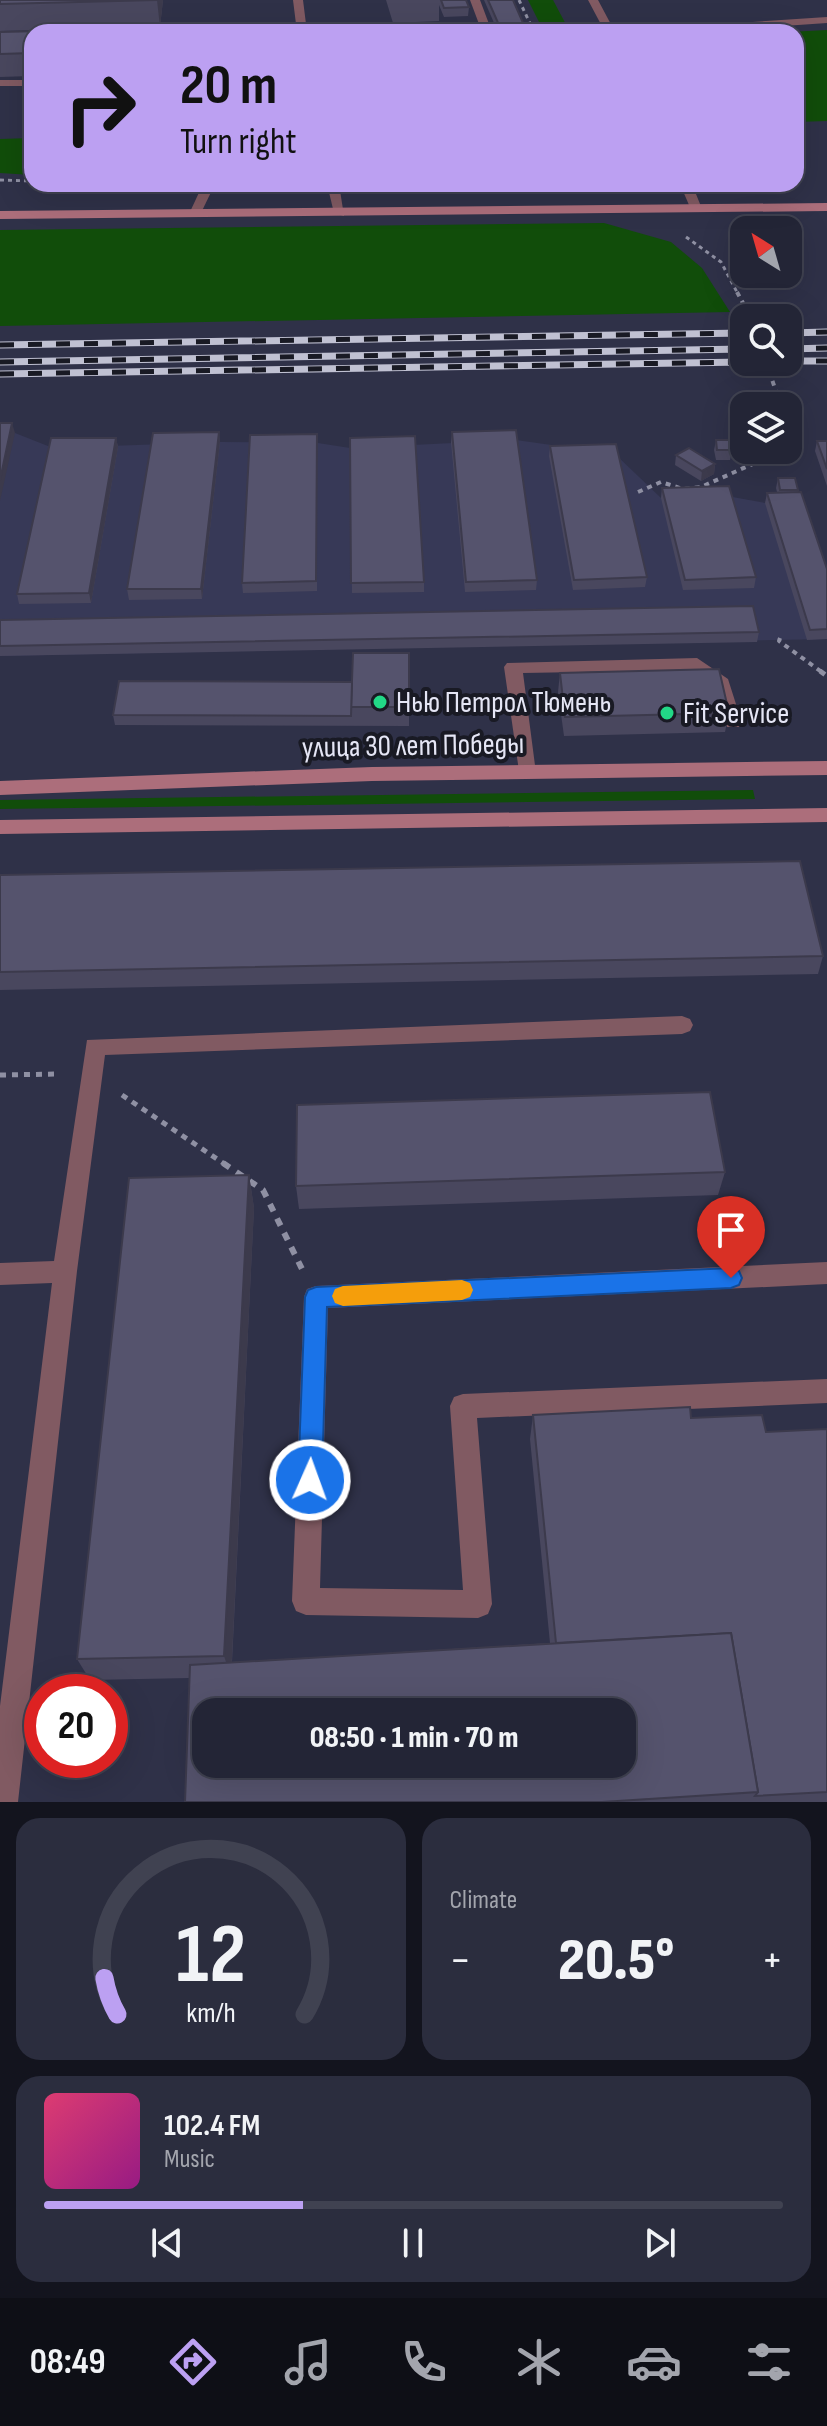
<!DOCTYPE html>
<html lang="en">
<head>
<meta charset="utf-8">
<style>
	body { margin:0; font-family:"Sofia Sans Condensed",sans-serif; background:#2b2d3e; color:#f1f3f6; height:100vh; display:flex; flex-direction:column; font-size:30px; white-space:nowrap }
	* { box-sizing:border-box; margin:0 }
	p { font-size:26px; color:#a3a5ad }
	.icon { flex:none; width:44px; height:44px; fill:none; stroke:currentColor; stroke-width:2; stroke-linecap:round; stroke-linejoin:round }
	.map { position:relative; height:1802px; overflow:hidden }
	.side { display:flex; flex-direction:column; gap:16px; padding:16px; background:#13141e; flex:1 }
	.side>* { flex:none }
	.top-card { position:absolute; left:24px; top:24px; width:780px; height:168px; border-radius:24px; box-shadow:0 8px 32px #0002,0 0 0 2px #404251; background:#bca0f2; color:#111; overflow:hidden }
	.needle { width:52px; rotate:323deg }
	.fabs { position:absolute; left:730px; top:216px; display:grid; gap:16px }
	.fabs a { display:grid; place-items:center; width:72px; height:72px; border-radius:16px; background:#232536; box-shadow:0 8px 32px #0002,0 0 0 2px #404251; font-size:40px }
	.speed { position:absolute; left:24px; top:1674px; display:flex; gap:16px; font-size:40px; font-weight:700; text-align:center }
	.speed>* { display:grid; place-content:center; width:104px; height:104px; border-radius:50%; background:#232536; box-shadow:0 8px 32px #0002,0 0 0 2px #404251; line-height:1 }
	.speed .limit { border:12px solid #d22; background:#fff; color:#111 }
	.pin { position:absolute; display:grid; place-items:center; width:68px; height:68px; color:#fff; margin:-82px -34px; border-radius:50% 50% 50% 0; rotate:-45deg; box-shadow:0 0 8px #0007 }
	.pin .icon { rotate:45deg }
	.me { position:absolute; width:88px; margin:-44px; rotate:2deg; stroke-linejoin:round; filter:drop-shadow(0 0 6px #0008) }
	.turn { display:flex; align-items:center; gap:28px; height:168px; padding:0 24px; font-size:36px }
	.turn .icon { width:104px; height:104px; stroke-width:2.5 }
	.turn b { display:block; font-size:56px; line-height:68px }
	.big { font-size:60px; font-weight:800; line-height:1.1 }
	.side .widget { flex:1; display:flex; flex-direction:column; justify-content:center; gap:12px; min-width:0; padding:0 28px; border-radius:24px; background:#2b2d3e }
	.side .dial { align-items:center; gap:0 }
	.dial svg { height:208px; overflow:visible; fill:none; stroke:#404251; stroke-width:7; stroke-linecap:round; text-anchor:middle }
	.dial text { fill:#f1f3f6; stroke:none }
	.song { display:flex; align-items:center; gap:24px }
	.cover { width:96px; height:96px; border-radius:12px; background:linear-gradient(135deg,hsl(340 70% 55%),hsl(310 70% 35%)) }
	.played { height:8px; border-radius:4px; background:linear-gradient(90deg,#bca0f2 35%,#404251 35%) }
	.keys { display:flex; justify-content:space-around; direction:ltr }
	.heat { display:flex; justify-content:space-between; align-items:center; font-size:44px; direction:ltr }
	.side .tiles { flex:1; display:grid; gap:16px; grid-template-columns:1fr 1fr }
	.widget:last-child { grid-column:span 2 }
	.trip { position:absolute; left:192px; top:1698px; width:444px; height:80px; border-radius:24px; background:#232536; box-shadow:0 8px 32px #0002,0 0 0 2px #404251; font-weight:800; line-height:80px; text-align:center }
	.tabs { display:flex; height:128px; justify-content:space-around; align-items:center; background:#0e0f16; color:#a3a5ad }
	.tabs .icon { width:56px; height:56px }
	.tabs .on { color:#bca0f2 }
	.tabs b { font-size:36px; color:#f1f3f6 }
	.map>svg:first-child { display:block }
</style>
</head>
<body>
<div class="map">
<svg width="827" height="1802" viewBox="0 0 827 1802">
	<rect width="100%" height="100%" fill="#2f3148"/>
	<path fill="#373957" d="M0,433H15L53,448L220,442L318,443L350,448L516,440L615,454L661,498L727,496L765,503L799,502L827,587V639L0,656Z"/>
	<g fill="#114d0a">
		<path d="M528,0H553L570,32H544Z"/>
		<path d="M827,30V121L796,122V32H788Z"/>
		<path d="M32,138V175L0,173V139Z"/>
		<path d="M604,223L671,242L702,268L730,312L0,326V230Z"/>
		<path d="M753,790L755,799L0,809V800Z"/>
	</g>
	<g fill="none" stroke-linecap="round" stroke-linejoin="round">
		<g stroke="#8f90a3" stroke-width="3" stroke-dasharray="4 4" stroke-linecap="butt">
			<path d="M519,0L534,32"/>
			<path d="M0,180L32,181"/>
			<path d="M686,237L721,262L738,294"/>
		</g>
		<g stroke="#8f90a3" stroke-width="4" stroke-dasharray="5 5" stroke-linecap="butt">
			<path d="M737,292L751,318"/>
			<path d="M766,362L781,406"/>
			<path d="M788,427L795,445L788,448"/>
			<path d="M638,492L661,482L683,489L701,487L784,450"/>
			<path d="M780,638L779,641L823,673"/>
		</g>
		<g stroke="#8f90a3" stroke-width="5" stroke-dasharray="6 6" stroke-linecap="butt">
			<path d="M820,671L827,676"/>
			<path d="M0,1075L59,1074"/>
			<path d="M122,1095L226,1165"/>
		</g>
		<path stroke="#8f90a3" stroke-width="6" stroke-dasharray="8 8" stroke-linecap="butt" d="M223,1163L263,1190L302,1269"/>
		<g fill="#815a62" fill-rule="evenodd">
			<path d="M293,0H303L307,32H297Z"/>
			<path d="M470,0H480L492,32H482Z"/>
			<path d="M588,0H598L615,32H605Z"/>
			<path d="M827,17V23L694,32H640L645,29Z"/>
			<rect x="0" y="80" width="32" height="6"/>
			<path d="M203,184H215L199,217H191L189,214Z"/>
			<path d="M327,184H339L344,216L334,213Z"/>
			<path d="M680,184H692L702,209L700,212H692Z"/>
			<path d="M697,658L728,679L742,723L739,727H727L714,686L693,670L523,673L536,773L534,778H520L504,667L507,663Z"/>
			<path d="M682,1016L690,1019L693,1025L690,1031L682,1034L105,1055L77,1271L18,1802H0V1706L52,1283L0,1285V1263L54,1261L87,1040Z"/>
			<path d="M827,1262V1284L328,1308L320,1588L463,1590L450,1406L454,1397L463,1394L827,1379V1403L477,1418L492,1604L488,1614L478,1618L306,1615L296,1611L292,1601L304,1297L307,1289L316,1286Z"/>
		</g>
		<g fill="#ac6e7b" fill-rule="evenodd">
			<path d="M827,203V211L0,219V211Z"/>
			<path d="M827,761V775L372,781L0,795V781L372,767Z"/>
			<path d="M827,808V822L0,834V820Z"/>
		</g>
		<g stroke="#c0c1d2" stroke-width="7">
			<g id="rail">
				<path d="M788,333L827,332"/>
				<path d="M0,345L744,333"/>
				<path d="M788,349L827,348"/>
				<path d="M788,361H827"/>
				<path d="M0,362L744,349"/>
				<path d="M0,374L744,362"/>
			</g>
		</g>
		<use href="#rail" stroke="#191a24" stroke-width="5" stroke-dasharray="14" stroke-linecap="butt"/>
	</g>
	<g fill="#49475e">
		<path d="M0,0H163L160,27L0,31Z"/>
		<path d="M386,0H466L469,7L468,16L444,17L439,5V21L393,23Z"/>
		<path d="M484,0H513L527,32H498Z"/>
		<path d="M241,26L242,32H32V76L0,77V32Z"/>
		<path d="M219,432L220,442L202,599L129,600L127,589Z"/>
		<path d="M452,432L537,580L536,590L465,592L451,442Z"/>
		<path d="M317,434V591L243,593L242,583Z"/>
		<path d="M116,438L118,447L91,603L19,604L17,594Z"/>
		<path d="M350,438L424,582V592L352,593Z"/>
		<path d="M716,440L732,450L730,460H716L714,450Z"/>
		<path d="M817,441H827V486L815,451Z"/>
		<path d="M550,446L647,577L645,587L573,590L549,456Z"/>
		<path d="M676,455L715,464L714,474L701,481L675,465Z"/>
		<path d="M778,478L798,490V492L827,569V639L807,640L765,503L767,493L777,492L776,488Z"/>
		<path d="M662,488L756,577L754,588L683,590L661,498Z"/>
		<path d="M0,620L759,632L757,642L0,656Z"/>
		<path d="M409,653V726L115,725L113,715L352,682Z"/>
		<path d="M560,673L729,713L725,732L564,736L558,692Z"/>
		<path d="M0,875L823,956L818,974L0,990Z"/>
		<path d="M725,1172L718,1195L299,1209L296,1186Z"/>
		<path d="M249,1175L254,1208L232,1662L550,1643L530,1439L533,1415L691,1418L766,1432L827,1429V1802H185L190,1678L90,1680L77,1659Z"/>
	</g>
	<g fill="#3c3a4c">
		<path d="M157,0H163L160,27Z"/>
		<path d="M12,423L15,433L0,501V480Z"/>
		<path d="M219,432L220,442L202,599L201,589Z"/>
		<path d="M116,438L118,447L91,603L89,593Z"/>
		<path d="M715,464L714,474L701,481L702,471Z"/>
		<path d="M249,1175L254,1208L231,1677L224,1656Z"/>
	</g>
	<g fill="#55536d" stroke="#3c3a4c" stroke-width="2" fill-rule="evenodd">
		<path d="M0,0H157L0,4Z"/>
		<path d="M441,0H466L469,7L444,8Z"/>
		<path d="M488,0H513L527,32H502Z"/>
		<path d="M241,26V32H32V53L0,54V32Z"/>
		<path d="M0,423H12L0,480Z"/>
		<path d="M516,430L537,580L466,582L452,432Z"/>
		<path d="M219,432L201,589H127L153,433Z"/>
		<path d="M317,434L316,581L242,583L250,435Z"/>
		<path d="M415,436L424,582L351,583L350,438Z"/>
		<path d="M51,438H116L89,593L17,594Z"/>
		<path d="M716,440H730L732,450H717Z"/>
		<path d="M817,441H827V469Z"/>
		<path d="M616,444L647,577L574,580L550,446Z"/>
		<path d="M689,448L715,464L702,471L676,455Z"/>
		<path d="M778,478H795L798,490H780Z"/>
		<path d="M729,486L756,577L685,580L662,488Z"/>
		<path d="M801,492L827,569V629L810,630L767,493Z"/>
		<path d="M753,606L759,632L0,646V620Z"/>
		<path d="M353,653H409V707H351Z"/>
		<path d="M719,669L729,713L565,717L560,673Z"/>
		<path d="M119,681L352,682L351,716L113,715Z"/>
		<path d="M800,861L823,956L0,972V875Z"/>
		<path d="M710,1092L725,1172L296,1186L297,1105Z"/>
		<path d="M249,1175L224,1656L77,1659L129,1178Z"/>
		<path d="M690,1407L691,1418L762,1415L766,1432L827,1429V1792L755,1796L758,1792L731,1633L556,1643L533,1415Z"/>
		<path d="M731,1633L758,1792L602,1802H185L190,1665ZM206,1712H622V1764H206Z"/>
	</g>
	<path fill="#1a73e8" stroke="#114b97" stroke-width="2" d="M731,1268L739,1271L742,1278L739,1285L731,1288L327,1307L322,1480L318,1488L310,1491L302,1488L298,1480L305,1297L308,1290L316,1287Z"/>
	<path fill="#f59e0b" d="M462,1280L470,1283L473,1290L470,1297L462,1300L343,1306L335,1303L332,1296L335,1289L343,1286Z"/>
	<g fill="#22d887" stroke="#191a24" stroke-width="3">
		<circle cx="380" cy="702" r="8"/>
		<circle cx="667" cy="713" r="8"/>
	</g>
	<g text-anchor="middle" stroke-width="8" stroke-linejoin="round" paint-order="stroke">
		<g font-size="30" fill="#e5e6f5" stroke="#191a24" text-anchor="start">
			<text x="396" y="712">Нью Петрол Тюмень</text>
			<text x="683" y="723">Fit Service</text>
		</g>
		<g font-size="30" fill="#e5e6f5" stroke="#191a24">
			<text transform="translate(413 745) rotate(-1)" y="10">улица 30 лет Победы</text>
		</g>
	</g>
</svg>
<div class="fabs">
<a><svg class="needle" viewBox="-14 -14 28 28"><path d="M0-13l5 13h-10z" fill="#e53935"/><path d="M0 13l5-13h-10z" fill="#a3a5ad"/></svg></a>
<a><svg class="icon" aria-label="search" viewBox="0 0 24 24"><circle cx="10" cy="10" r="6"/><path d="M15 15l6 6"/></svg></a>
<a><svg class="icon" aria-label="layers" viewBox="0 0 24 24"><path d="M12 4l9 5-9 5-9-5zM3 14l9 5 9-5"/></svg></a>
</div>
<div class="speed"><div class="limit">20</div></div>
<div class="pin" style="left:731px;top:1278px;background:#d93025"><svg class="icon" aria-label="arrive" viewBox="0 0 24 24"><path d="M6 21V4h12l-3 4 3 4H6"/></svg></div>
<svg class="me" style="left:310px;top:1480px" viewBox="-20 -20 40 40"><circle r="17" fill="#1a73e8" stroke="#fff" stroke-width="3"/><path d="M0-11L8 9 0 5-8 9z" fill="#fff"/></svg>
<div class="trip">08:50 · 1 min · 70 m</div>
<div class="top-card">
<div class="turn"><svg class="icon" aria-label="right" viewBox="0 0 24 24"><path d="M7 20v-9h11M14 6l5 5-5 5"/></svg><div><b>20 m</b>Turn right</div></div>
</div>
</div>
<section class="side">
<div class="tiles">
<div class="widget dial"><svg viewBox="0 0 100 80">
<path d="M14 69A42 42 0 1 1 86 69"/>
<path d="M14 69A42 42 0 0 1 9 55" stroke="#bca0f2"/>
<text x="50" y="56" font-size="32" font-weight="700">12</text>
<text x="50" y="72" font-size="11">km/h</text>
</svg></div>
<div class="widget"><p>Climate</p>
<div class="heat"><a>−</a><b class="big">20.5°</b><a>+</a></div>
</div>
<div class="widget">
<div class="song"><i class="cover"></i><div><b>102.4 FM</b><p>Music</p></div></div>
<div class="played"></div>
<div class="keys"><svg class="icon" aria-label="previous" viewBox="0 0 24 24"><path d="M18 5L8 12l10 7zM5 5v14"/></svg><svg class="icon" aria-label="pause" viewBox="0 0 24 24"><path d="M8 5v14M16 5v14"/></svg><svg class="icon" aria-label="next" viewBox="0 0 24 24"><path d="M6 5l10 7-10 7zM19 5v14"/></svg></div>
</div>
</div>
</section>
<nav class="tabs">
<b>08:49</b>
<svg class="icon on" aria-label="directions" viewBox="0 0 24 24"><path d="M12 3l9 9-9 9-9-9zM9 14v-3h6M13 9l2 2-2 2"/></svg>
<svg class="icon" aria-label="music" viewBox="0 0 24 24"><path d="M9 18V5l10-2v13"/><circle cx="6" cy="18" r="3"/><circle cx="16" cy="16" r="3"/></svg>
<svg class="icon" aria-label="phone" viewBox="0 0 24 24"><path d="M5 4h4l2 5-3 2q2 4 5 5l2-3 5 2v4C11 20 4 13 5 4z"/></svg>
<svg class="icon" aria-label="climate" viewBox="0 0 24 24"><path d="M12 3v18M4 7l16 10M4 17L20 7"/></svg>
<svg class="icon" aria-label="car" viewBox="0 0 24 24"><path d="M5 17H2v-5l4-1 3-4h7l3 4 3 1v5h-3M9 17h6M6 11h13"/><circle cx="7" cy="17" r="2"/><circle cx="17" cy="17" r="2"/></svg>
<svg class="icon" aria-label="filters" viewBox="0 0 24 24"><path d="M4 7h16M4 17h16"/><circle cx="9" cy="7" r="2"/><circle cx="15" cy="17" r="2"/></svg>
</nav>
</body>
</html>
